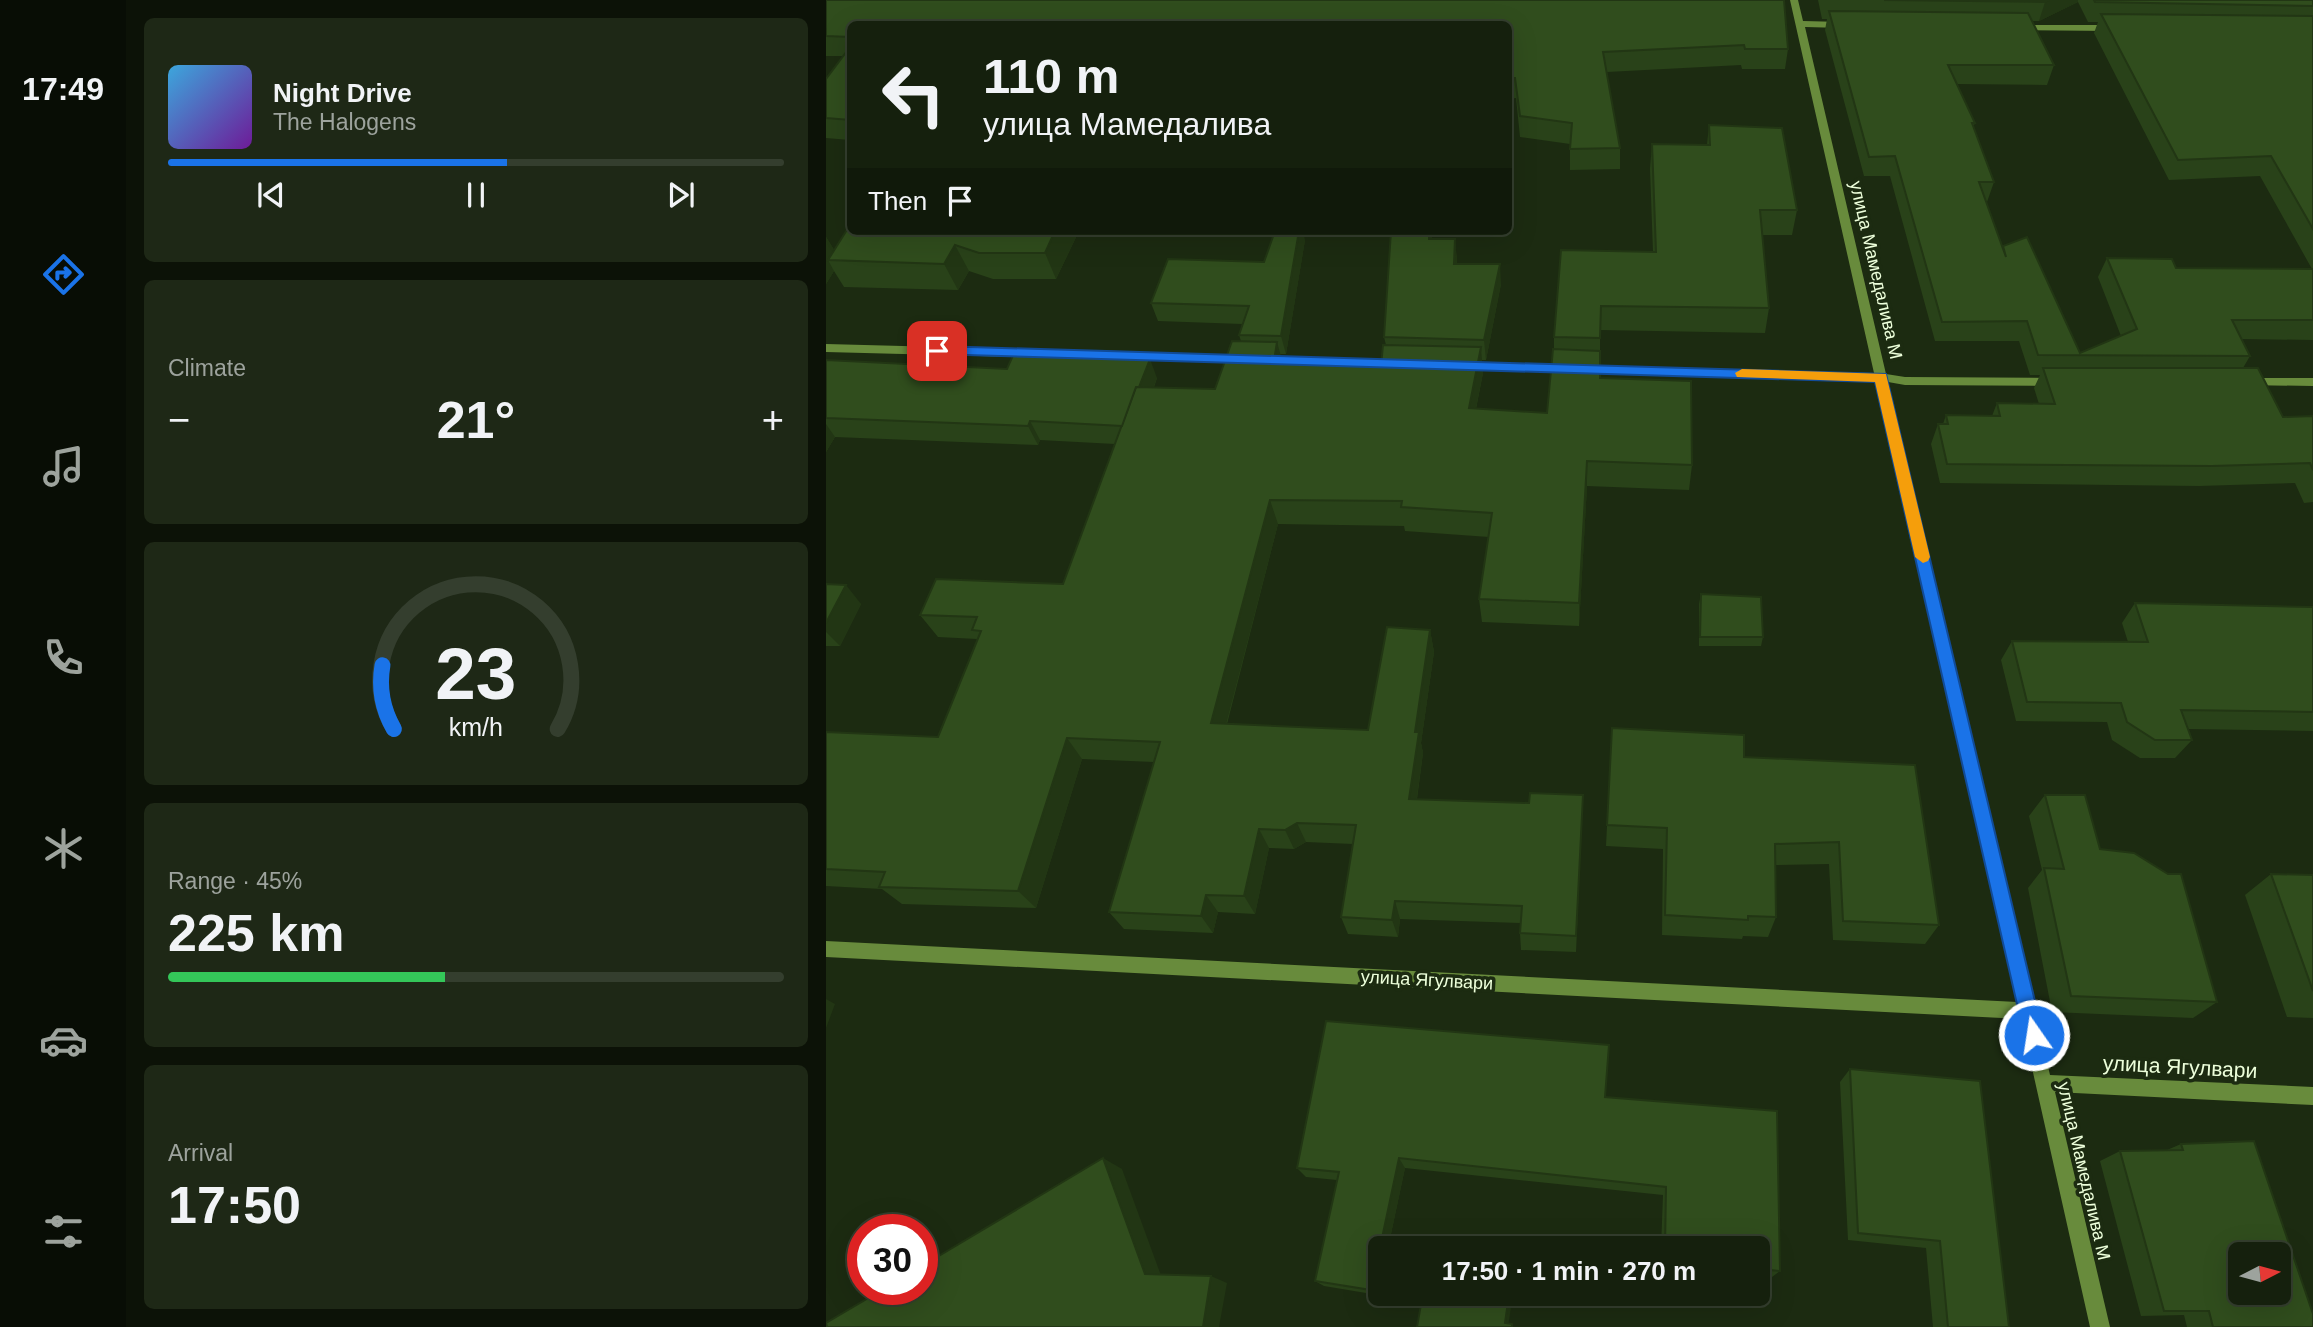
<!DOCTYPE html>
<html lang="en">
<head>
<meta charset="utf-8">
<style>
	body { margin:0; font-family:Arial,sans-serif; background:#1e2816; color:#f1f3f6; height:100vh; display:flex; flex-direction:column; font-size:26px; white-space:nowrap }
	* { box-sizing:border-box; margin:0 }
	p { font-size:23px; color:#9da39d }
	.icon { flex:none; width:38px; height:38px; fill:none; stroke:currentColor; stroke-width:2; stroke-linecap:round; stroke-linejoin:round }
	.map { position:relative; flex:1; overflow:hidden }
	.side { display:flex; flex-direction:column; gap:18px; padding:18px; background:#0c1207; width:700px }
	.side>* { flex:none }
	.banner { position:absolute; left:21px; top:21px; width:665px; height:214px; border-radius:10px; box-shadow:0 7px 28px #0002,0 0 0 2px #343e2e; background:#15200d; color:#f1f3f6; overflow:hidden }
	.needle { width:46px; rotate:84deg }
	.tools { position:absolute; left:1402px; top:1242px; display:grid; gap:14px }
	.tools a { display:grid; place-items:center; width:63px; height:63px; border-radius:10px; background:#15200d; box-shadow:0 7px 28px #0002,0 0 0 2px #343e2e; font-size:35px }
	.speed { position:absolute; left:21px; top:1214px; display:flex; gap:14px; font-size:35px; font-weight:700; text-align:center }
	.speed>* { display:grid; place-content:center; width:91px; height:91px; border-radius:50%; background:#15200d; box-shadow:0 7px 28px #0002,0 0 0 2px #343e2e; line-height:1 }
	.speed .limit { border:10px solid #d22; background:#fff; color:#111 }
	.pin { position:absolute; display:grid; place-items:center; width:60px; height:60px; color:#fff; margin:-30px; border-radius:14px; box-shadow:0 4px 10px #0006 }
	.me { position:absolute; width:77px; margin:-38px; rotate:347deg; stroke-linejoin:round; filter:drop-shadow(0 0 5px #0008) }
	.turn { display:flex; align-items:center; gap:24px; height:147px; padding:0 21px; font-size:32px }
	.turn .icon { width:91px; height:91px; stroke-width:2.5 }
	.turn b { display:block; font-size:49px; line-height:60px }
	.then { display:flex; align-items:center; height:66px; padding:0 21px; background:#0003; gap:14px; font-size:26px }
	.big { font-size:52px; font-weight:700; line-height:1.1 }
	.side .tile { flex:1; display:flex; flex-direction:column; justify-content:center; gap:10px; min-width:0; padding:0 24px; border-radius:10px; background:#1e2816 }
	.side .dial { align-items:center; gap:0 }
	.dial svg { height:182px; overflow:visible; fill:none; stroke:#343e2e; stroke-width:7; stroke-linecap:round; text-anchor:middle }
	.dial text { fill:#f1f3f6; stroke:none }
	.song { display:flex; align-items:center; gap:21px }
	.cover { width:84px; height:84px; border-radius:10px; background:linear-gradient(135deg,hsl(200 70% 55%),hsl(280 70% 35%)) }
	.played { height:7px; border-radius:4px; background:linear-gradient(90deg,#1a73e8 55%,#343e2e 55%) }
	.keys { display:flex; justify-content:space-around; direction:ltr }
	.heat { display:flex; justify-content:space-between; align-items:center; font-size:38px; direction:ltr }
	.charge { height:10px; border-radius:5px; background:linear-gradient(90deg,#34c759 45%,#343e2e 0) }
	.trip { position:absolute; left:542px; top:1236px; width:402px; height:70px; border-radius:10px; background:#15200d; box-shadow:0 7px 28px #0002,0 0 0 2px #343e2e; font-weight:700; line-height:70px; text-align:center }
	main { display:flex; flex:1; min-height:0 }
	.tab-bar { display:flex; flex-direction:column; width:126px; justify-content:space-around; align-items:center; background:#080d05; color:#9da39d }
	.tab-bar .icon { width:49px; height:49px }
	.tab-bar .selected { color:#1a73e8 }
	.tab-bar b { font-size:32px; color:#f1f3f6 }
	.map>svg:first-child { display:block }
</style>
</head>
<body>
<main>
<nav class="tab-bar">
<b>17:49</b>
<svg class="icon selected" aria-label="directions" viewBox="0 0 24 24"><path d="M12 3l9 9-9 9-9-9zM9 14v-3h6M13 9l2 2-2 2"/></svg>
<svg class="icon" aria-label="music" viewBox="0 0 24 24"><path d="M9 18V5l10-2v13"/><circle cx="6" cy="18" r="3"/><circle cx="16" cy="16" r="3"/></svg>
<svg class="icon" aria-label="phone" viewBox="0 0 24 24"><path d="M5 4h4l2 5-3 2q2 4 5 5l2-3 5 2v4C11 20 4 13 5 4z"/></svg>
<svg class="icon" aria-label="climate" viewBox="0 0 24 24"><path d="M12 3v18M4 7l16 10M4 17L20 7"/></svg>
<svg class="icon" aria-label="car" viewBox="0 0 24 24"><path d="M5 17H2v-5l4-1 3-4h7l3 4 3 1v5h-3M9 17h6M6 11h13"/><circle cx="7" cy="17" r="2"/><circle cx="17" cy="17" r="2"/></svg>
<svg class="icon" aria-label="filters" viewBox="0 0 24 24"><path d="M4 7h16M4 17h16"/><circle cx="9" cy="7" r="2"/><circle cx="15" cy="17" r="2"/></svg>
</nav>
<section class="side">
<div class="tile">
<div class="song"><i class="cover"></i><div><b>Night Drive</b><p>The Halogens</p></div></div>
<div class="played"></div>
<div class="keys"><svg class="icon" aria-label="previous" viewBox="0 0 24 24"><path d="M18 5L8 12l10 7zM5 5v14"/></svg><svg class="icon" aria-label="pause" viewBox="0 0 24 24"><path d="M8 5v14M16 5v14"/></svg><svg class="icon" aria-label="next" viewBox="0 0 24 24"><path d="M6 5l10 7-10 7zM19 5v14"/></svg></div>
</div>
<div class="tile"><p>Climate</p>
<div class="heat"><a>−</a><b class="big">21°</b><a>+</a></div>
</div>
<div class="tile dial"><svg viewBox="0 0 100 80">
<path d="M14 69A42 42 0 1 1 86 69"/>
<path d="M14 69A42 42 0 0 1 9 41" stroke="#1a73e8"/>
<text x="50" y="56" font-size="32" font-weight="700">23</text>
<text x="50" y="72" font-size="11">km/h</text>
</svg></div>
<div class="tile"><p>Range · 45%</p><b class="big">225 km</b><div class="charge"></div></div>
<div class="tile"><p>Arrival</p><b class="big">17:50</b></div>
</section>
<div class="map">
<svg width="1487" height="1327" viewBox="0 0 1487 1327">
	<rect width="100%" height="100%" fill="#1c2b11"/>
	<g fill="none" stroke-linecap="round" stroke-linejoin="round">
		<g fill="#688b3c" fill-rule="evenodd">
			<path d="M964,0H972L977,21L1017,22L1021,25L1017,28L979,27L1060,374L1079,377L1230,378L1236,382L1230,386L1079,385L1062,382L1224,1075L1487,1087V1105L1229,1092L1284,1327H1264L1195,1019L0,957V941L1191,1002L1050,381L638,370L632,366L638,362L1048,373Z"/>
			<path d="M1188,25H1286L1290,28L1286,31L1191,30L1187,27Z"/>
			<path d="M0,344L418,355L424,359L418,363L0,352Z"/>
			<path d="M439,356L572,360L578,364L572,368L435,363L433,360Z"/>
			<path d="M1422,378H1487V386L1418,385L1416,382Z"/>
		</g>
	</g>
	<g fill="#294219" fill-rule="evenodd">
		<path d="M0,0H958L962,49L959,69H916L915,65L781,72L794,148V169L744,170V144L694,137L690,98L682,99V24H24V140L0,138V79L18,56H0Z"/>
		<path d="M992,0H1487V340L1416,339L1424,356L1417,368L1457,417L1487,416V502L1478,503L1469,483L1373,486L1114,483L1105,444L1112,424H1117L1120,415L1166,416L1171,403L1213,404L1208,388L1214,375H1204L1193,341H1109L1064,176H1038L999,30L1001,19H996ZM1252,2L1262,22H1272L1268,33L1343,180L1434,176L1486,269L1350,268L1281,258L1272,277L1295,336L1254,353L1176,246L1160,202H1161L1168,182L1147,127L1149,123L1131,84L1221,85L1228,65L1206,21H1213Z"/>
		<path d="M883,125L971,210L966,235H936L943,308L939,333L774,330V378L866,465L863,490L761,486L753,626L656,622L653,599L663,537L579,531L578,526L452,524L401,724L542,730L604,630L608,652L595,743L597,753L591,799L703,803L757,795L750,952L695,950L694,933V923L574,919L572,937L522,934L515,917L527,844L480,842L468,849L443,848L429,914L392,912L387,933L298,929L283,912L328,762L256,759L210,908L76,904L56,889L0,886V732L112,737L151,639L112,637L94,615L237,584L289,444L214,440L212,445L9,437L0,452V360L331,378L328,387L389,389L415,341L413,335L416,324L332,321L325,303L438,262L479,240L460,354H454L456,361L555,366L560,345L558,337L606,231V239H629L631,264L675,284L660,360H656L657,373L650,409L721,413L728,349V337L827,252L824,169L826,144L881,145Z"/>
		<path d="M24,231H253L230,279H167L143,271L132,290L18,287L8,271L0,284V237L8,250Z"/>
		<path d="M0,584L35,604L14,646H0Z"/>
		<path d="M875,594L937,637L935,646H873V604Z"/>
		<path d="M1309,603L1487,607V731L1362,729L1366,740L1349,758H1314L1286,740L1281,722L1190,721L1175,660L1186,641L1302,642L1296,623Z"/>
		<path d="M786,728L918,757L1113,925L1099,944L1007,940L1003,864L949,865L950,917L942,937L917,936L916,939L836,935L837,849L780,846Z"/>
		<path d="M1219,795L1274,849L1391,1002L1367,1018L1226,1012L1202,888L1216,870L1203,816Z"/>
		<path d="M1445,874L1487,875V1018L1461,1017L1419,895Z"/>
		<path d="M500,1021L783,1045L779,1097L951,1111L954,1271L946,1277L933,1276V1248H835L837,1195L579,1168L562,1248H555V1284L552,1295L498,1286L489,1281L511,1180L480,1177L471,1168Z"/>
		<path d="M1024,1069L1183,1327H1107L1100,1248L1022,1240L1014,1082Z"/>
		<path d="M1355,1144L1487,1327H1361L1358,1315L1315,1316L1274,1161L1294,1151L1341,1150Z"/>
	</g>
	<g fill="#223614">
		<path d="M1223,0H1252V2L1213,21L1219,2Z"/>
		<path d="M229,231H253L230,279L219,253Z"/>
		<path d="M473,231H477L479,240L460,354L455,336Z"/>
		<path d="M603,231H606V259L603,239Z"/>
		<path d="M0,237L15,260H2L8,271L0,284Z"/>
		<path d="M629,239L631,259L630,284L628,264Z"/>
		<path d="M129,245L143,271L132,290L118,264Z"/>
		<path d="M674,264L675,284L660,360L658,340Z"/>
		<path d="M451,342L458,367L448,361Z"/>
		<path d="M655,347L657,373L645,433L643,408Z"/>
		<path d="M324,359L331,378L306,444L297,426Z"/>
		<path d="M204,421L214,440L212,445L202,426Z"/>
		<path d="M0,424L9,437L0,452Z"/>
		<path d="M761,461V486L753,626V603Z"/>
		<path d="M444,500L452,524L395,744L385,723Z"/>
		<path d="M20,585L35,604L14,646L0,632V623Z"/>
		<path d="M604,630L608,652L595,743L597,753L588,818L583,799L589,732Z"/>
		<path d="M241,738L256,759L210,908L192,891Z"/>
		<path d="M471,823L480,842L468,849L459,830Z"/>
		<path d="M433,829L443,848L429,914L418,896Z"/>
		<path d="M380,895L392,912L387,933L375,916Z"/>
		<path d="M569,901L574,919L572,937L566,920Z"/>
		<path d="M0,999L9,1004L0,1028Z"/>
		<path d="M277,1158L296,1169L337,1281L319,1274Z"/>
		<path d="M573,1158L579,1168L562,1248H555V1284L552,1295L545,1290Z"/>
		<path d="M385,1276L401,1283L393,1327H377Z"/>
		<path d="M683,1295L686,1301L682,1327L679,1323Z"/>
	</g>
	<g fill="#304d1d" stroke="#223614" stroke-width="2" fill-rule="evenodd">
		<path d="M0,0H958L962,49H919L918,45L777,52L794,148L744,149L746,123L694,116L689,78H682V24H24V37L0,36Z"/>
		<path d="M1058,0H1223L1219,2Z"/>
		<path d="M1268,0H1487V6L1269,2Z"/>
		<path d="M1003,11L1202,13L1228,65H1122L1149,123H1146L1168,182H1153L1180,257L1177,246L1201,237L1254,353L1311,329L1281,258L1346,259L1350,268L1487,269V320H1406L1424,356L1212,355L1201,321L1116,322L1069,156L1043,157Z"/>
		<path d="M1275,14L1487,16V229L1445,156L1352,160Z"/>
		<path d="M24,47V120L0,118V79Z"/>
		<path d="M883,125L956,128L971,210H934L943,308L775,306L774,338L728,337L735,250L830,252L826,144L884,145Z"/>
		<path d="M24,225V231H229L219,253H153L129,245L118,264L2,260Z"/>
		<path d="M449,231H473L455,336L413,335L423,306L325,303L342,259L438,262Z"/>
		<path d="M565,231H603V239H629L628,264H674L658,340L558,337Z"/>
		<path d="M406,341L451,342L448,361L555,366L557,345L655,347L643,408L721,413L727,349L774,351V378L865,381L866,465L761,461L753,603L653,599L666,513L575,507L576,501L444,500L385,723L542,730L561,627L604,630L589,732H593L583,799L703,803L704,793L757,795L750,936L694,933L696,906L569,901L566,920L515,917L530,825L471,823L459,830L433,829L418,896L380,895L375,916L283,912L334,742L241,738L192,891L53,887L59,872L0,869V732L112,737L155,631L146,630L151,617L94,615L110,579L237,584L310,387L389,389Z"/>
		<path d="M188,353L324,359L313,387H310L296,426L204,421L202,426L0,418V360L181,369Z"/>
		<path d="M1217,368H1432L1457,417L1487,416V470L1484,463L1386,466L1121,464L1112,424H1122L1120,415L1174,416L1171,403L1229,404Z"/>
		<path d="M0,584L20,585L0,623Z"/>
		<path d="M875,594L935,597L937,637H874Z"/>
		<path d="M1309,603L1487,607V712L1355,710L1366,740H1329L1301,722L1295,703L1201,702L1186,641L1322,642Z"/>
		<path d="M786,728L918,735V757L1089,765L1113,925L1017,921L1013,842L949,844L950,917L922,916V920L839,915L841,828L781,825Z"/>
		<path d="M1219,795H1259L1274,849L1308,853L1342,874H1355L1391,1002L1245,996L1218,868L1238,869Z"/>
		<path d="M1445,874L1487,875V991Z"/>
		<path d="M500,1021L783,1045L779,1097L951,1111L954,1271L933,1269V1248H839L840,1187L573,1158L545,1290L489,1281L513,1172L471,1168Z"/>
		<path d="M1024,1069L1154,1081L1183,1327H1122L1114,1241L1032,1233Z"/>
		<path d="M1428,1141L1487,1314V1327H1387L1383,1311H1338L1294,1151L1357,1150L1355,1144ZM1414,1255H1452V1293H1414Z"/>
		<path d="M277,1158L319,1274L385,1276L377,1327H1L0,1323L56,1290H96V1266Z"/>
		<path d="M597,1293H671L683,1295L679,1323L686,1324V1327H591Z"/>
	</g>
	<path fill="#1a73e8" stroke="#114b97" stroke-width="2" d="M111,346L1060,374L1217,1035L1215,1042L1208,1044L1201,1042L1198,1035L1049,382L106,354L104,351Z"/>
	<path fill="#f59e0b" d="M916,369L1060,374L1104,557L1102,561L1097,563L1089,557L1049,382L911,377L909,373Z"/>
	<g text-anchor="middle" stroke-width="7" stroke-linejoin="round" paint-order="stroke">
		<g font-size="18" fill="#edffdb" stroke="#1c2b11">
			<text transform="translate(1050 270) rotate(77)" y="6">улица Мамедалива М</text>
			<text transform="translate(601 980) rotate(3)" y="6">улица Ягулвари</text>
			<text transform="translate(1258 1171) rotate(77)" y="6">улица Мамедалива М</text>
		</g>
		<g font-size="21" fill="#edffdb" stroke="#1c2b11">
			<text transform="translate(1354 1067) rotate(3)" y="7">улица Ягулвари</text>
		</g>
	</g>
</svg>
<div class="tools">
<a><svg class="needle" viewBox="-14 -14 28 28"><path d="M0-13l5 13h-10z" fill="#e53935"/><path d="M0 13l5-13h-10z" fill="#9da39d"/></svg></a>
</div>
<div class="speed"><div class="limit">30</div></div>
<div class="pin" style="left:111px;top:351px;background:#d93025"><svg class="icon" aria-label="arrive" viewBox="0 0 24 24"><path d="M6 21V4h12l-3 4 3 4H6"/></svg></div>
<svg class="me" style="left:1208px;top:1035px" viewBox="-20 -20 40 40"><circle r="17" fill="#1a73e8" stroke="#fff" stroke-width="3"/><path d="M0-11L8 9 0 5-8 9z" fill="#fff"/></svg>
<div class="trip">17:50 · 1 min · 270 m</div>
<div class="banner">
<div class="turn"><svg class="icon" aria-label="left" viewBox="0 0 24 24"><path d="M17 20v-9H6M10 6l-5 5 5 5"/></svg><div><b>110 m</b>улица Мамедалива</div></div>
<div class="then">Then<svg class="icon" aria-label="arrive" viewBox="0 0 24 24"><path d="M6 21V4h12l-3 4 3 4H6"/></svg></div>
</div>
</div>
</main>
</body>
</html>
